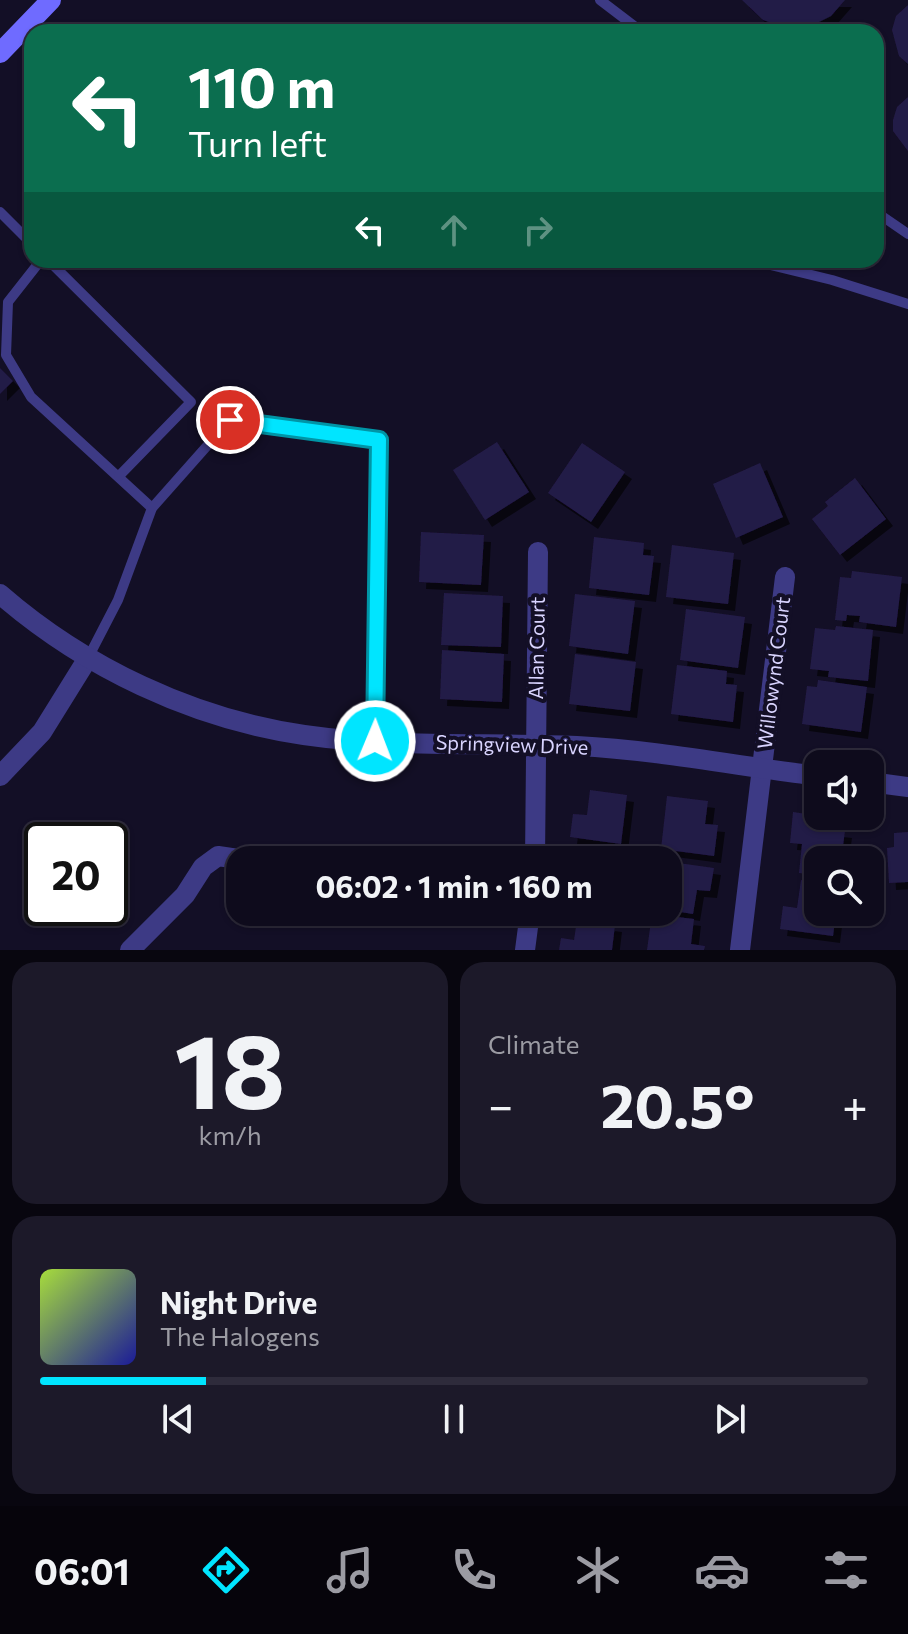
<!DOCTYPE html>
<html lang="en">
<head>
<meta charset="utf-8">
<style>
	body { margin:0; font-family:Commissioner,sans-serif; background:#1c1929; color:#f1f3f6; height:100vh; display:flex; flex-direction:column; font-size:30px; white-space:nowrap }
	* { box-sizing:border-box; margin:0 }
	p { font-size:26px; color:#9b9ba3 }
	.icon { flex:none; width:44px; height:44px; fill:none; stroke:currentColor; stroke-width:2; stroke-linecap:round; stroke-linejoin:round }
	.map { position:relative; height:950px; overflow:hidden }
	.sheet { display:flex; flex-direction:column; gap:12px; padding:12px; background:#08060f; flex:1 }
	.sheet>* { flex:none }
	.guide { position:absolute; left:24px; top:24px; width:860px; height:244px; border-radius:24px; box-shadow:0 2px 6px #0004,0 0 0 2px #2e2b3b; background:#0b6e4f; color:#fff; overflow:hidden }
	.buttons { position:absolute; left:804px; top:750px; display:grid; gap:16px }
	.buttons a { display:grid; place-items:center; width:80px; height:80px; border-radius:16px; background:#0e0b1c; box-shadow:0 2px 6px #0004,0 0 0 2px #2e2b3b; font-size:40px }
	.speed { position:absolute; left:24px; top:822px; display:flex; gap:16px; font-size:40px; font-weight:700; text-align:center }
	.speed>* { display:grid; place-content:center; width:104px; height:104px; border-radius:50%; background:#0e0b1c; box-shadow:0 2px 6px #0004,0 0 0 2px #2e2b3b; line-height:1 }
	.speed .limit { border:4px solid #111; border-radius:12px; background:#fff; color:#111 }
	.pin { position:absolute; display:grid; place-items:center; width:68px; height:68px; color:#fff; margin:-34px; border:4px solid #fff; border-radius:50%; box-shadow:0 2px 8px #0007 }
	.me { position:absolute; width:88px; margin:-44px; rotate:1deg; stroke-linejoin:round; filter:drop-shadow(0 0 6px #0008) }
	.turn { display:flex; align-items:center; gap:28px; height:168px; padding:0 32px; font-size:36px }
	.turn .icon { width:104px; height:104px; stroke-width:2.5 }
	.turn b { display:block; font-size:56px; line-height:68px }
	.lanes { display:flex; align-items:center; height:76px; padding:0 32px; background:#0003; justify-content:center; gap:40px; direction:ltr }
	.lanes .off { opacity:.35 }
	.big { font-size:60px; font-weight:700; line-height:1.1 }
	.sheet .tile { flex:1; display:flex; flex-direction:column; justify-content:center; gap:12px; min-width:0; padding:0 28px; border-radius:24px; background:#1c1929 }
	.sheet .dial { align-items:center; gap:0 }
	.dial b { font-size:104px; line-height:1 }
	.song { display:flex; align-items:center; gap:24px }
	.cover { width:96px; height:96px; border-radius:12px; background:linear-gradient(135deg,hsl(80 70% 55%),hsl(240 70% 35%)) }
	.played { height:8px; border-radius:4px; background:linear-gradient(90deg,#00e5ff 20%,#2e2b3b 20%) }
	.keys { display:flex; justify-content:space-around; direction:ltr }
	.heat { display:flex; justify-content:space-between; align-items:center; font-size:44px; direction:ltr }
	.sheet .tiles { flex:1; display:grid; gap:12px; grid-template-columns:1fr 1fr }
	.tile:last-child { grid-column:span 2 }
	.trip { position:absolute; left:226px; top:846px; width:456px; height:80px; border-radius:24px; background:#0e0b1c; box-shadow:0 2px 6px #0004,0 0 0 2px #2e2b3b; font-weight:700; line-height:80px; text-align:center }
	.tab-bar { display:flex; height:128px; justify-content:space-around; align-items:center; background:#06040b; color:#9b9ba3 }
	.tab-bar .icon { width:56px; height:56px }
	.tab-bar .on { color:#00e5ff }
	.tab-bar b { font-size:36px; color:#f1f3f6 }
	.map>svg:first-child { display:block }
</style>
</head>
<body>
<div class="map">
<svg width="908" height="950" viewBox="0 0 908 950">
	<defs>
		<filter id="shadow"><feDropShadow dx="7" dy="7" stdDeviation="0" flood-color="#0009"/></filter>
	</defs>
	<rect width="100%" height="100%" fill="#130f26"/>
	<g fill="#241b47" filter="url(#shadow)">
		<path d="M742,0H845L831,16L811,26L786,28L763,20Z"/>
		<path d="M908,5V64L899,56L892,30L896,16Z"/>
		<path d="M908,97V151L893,131V120L897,107Z"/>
		<path d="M0,368L13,381L0,394Z"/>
		<path d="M497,442L529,492L485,520L453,470Z"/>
		<path d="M582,443L625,472L591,522L548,493Z"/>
		<path d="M760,463L783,517L736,538L713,484Z"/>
		<path d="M855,478L886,519L840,555L812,519L828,506L825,502Z"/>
		<path d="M421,532L484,535L481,585L419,582Z"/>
		<path d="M594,537L644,543L643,555L654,556L649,595L589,588Z"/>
		<path d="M672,545L734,553L728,604L666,597Z"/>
		<path d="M852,571L902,577L896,627L859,622L860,616L847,615L846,621L835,620L840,577L851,578Z"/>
		<path d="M444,593L503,596L501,647L441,645Z"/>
		<path d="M575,594L635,601L628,654L569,646Z"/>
		<path d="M686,609L745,617L738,668L680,660Z"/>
		<path d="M836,626L873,630L868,681L828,677L829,671L810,669L815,628L835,630Z"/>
		<path d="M442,650L504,654L502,702L440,699Z"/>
		<path d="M575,654L636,662L630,711L569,704Z"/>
		<path d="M677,665L727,671L726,684L737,685L733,722L671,714Z"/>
		<path d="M818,680L867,687L861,732L802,724L807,686L817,687Z"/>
		<path d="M590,790L627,795L621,844L570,837L573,814L587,815Z"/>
		<path d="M667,796L708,801L705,824L718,825L714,856L661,849Z"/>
		<path d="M793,812L820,816L818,828L845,831L841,860H818V875L799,873L802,844L790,843Z"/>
		<path d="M908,832V882L889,883L887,848L894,847V833Z"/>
		<path d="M671,862L714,868L710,891L697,890L693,914L668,910Z"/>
		<path d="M801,880L818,883V912H836L833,936L780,929L783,906L797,908Z"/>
		<path d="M652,914L694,919L691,944L705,946L704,950H647Z"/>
		<path d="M577,920L615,925L612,950H559L561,938L574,940Z"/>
	</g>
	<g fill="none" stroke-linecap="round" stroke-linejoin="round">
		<g stroke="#3d3a85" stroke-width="10">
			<path d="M600,0L642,32"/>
			<path d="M0,212L32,244"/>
			<path d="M876,212L908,234"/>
			<path d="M41,260L8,302L6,355L31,397L152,508"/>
			<path d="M48,260L191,402L119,476"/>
			<path d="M750,260L832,280L908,304"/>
			<path d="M88,658L118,600L152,508L230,420L379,440L375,741"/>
		</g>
		<g stroke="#3d3a85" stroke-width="20">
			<path d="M0,776L42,732L88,658"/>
			<path d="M535,860L538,552"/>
			<path d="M130,950L185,895L203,867L218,856L245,860"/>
			<path d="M525,950L530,912"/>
			<path d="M740,950L785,577"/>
		</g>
		<g stroke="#3d3a85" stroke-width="20">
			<path d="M0,594C84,667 193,719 304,735C394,748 487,742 577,746C657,750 738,766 818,776"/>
			<path d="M870,782L908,787"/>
		</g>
		<path stroke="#6f6bff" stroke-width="20" d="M0,53L51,0"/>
	</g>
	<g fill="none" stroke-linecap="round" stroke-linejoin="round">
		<g stroke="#0095a6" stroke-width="20">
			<path id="route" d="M230,420L379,440L375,741"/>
		</g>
		<use href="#route" stroke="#00e5ff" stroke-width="14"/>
	</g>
	<g text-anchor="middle" stroke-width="8" stroke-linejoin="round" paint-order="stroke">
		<g font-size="20" fill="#d9d4ff" stroke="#130f26">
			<text transform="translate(537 648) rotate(-89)" y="7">Allan Court</text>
			<text transform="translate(774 673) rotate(-83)" y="7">Willowynd Court</text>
			<text transform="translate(512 745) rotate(2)" y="7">Springview Drive</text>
		</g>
	</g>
</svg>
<div class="buttons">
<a><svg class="icon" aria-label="sound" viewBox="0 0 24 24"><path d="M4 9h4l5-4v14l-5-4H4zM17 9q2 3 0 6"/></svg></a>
<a><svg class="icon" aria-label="search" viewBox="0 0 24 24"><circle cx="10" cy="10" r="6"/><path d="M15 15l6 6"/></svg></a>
</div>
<div class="speed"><div class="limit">20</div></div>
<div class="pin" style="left:230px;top:420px;background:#d93025"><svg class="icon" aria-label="arrive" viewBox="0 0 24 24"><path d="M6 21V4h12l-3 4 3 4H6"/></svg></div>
<svg class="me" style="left:375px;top:741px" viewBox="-20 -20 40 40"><circle r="17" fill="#00e5ff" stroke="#fff" stroke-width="3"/><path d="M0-11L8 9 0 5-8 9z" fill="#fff"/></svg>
<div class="trip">06:02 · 1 min · 160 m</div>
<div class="guide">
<div class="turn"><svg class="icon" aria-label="left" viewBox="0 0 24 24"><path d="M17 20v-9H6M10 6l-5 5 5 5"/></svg><div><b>110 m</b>Turn left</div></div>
<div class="lanes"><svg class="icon" aria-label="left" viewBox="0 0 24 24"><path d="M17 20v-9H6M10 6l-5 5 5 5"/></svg><svg class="icon off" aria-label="ahead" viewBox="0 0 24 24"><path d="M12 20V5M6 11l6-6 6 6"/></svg><svg class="icon off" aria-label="right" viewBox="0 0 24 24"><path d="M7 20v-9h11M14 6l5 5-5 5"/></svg></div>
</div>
</div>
<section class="sheet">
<div class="tiles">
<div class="tile dial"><b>18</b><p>km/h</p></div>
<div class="tile"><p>Climate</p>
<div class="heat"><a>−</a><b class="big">20.5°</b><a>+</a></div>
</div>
<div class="tile">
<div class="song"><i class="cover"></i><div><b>Night Drive</b><p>The Halogens</p></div></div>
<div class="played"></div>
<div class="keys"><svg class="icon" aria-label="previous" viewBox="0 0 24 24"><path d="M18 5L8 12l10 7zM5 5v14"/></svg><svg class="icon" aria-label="pause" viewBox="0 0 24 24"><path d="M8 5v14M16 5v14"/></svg><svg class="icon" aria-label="next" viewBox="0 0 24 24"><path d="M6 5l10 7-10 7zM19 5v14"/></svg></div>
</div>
</div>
</section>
<nav class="tab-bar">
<b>06:01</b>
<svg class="icon on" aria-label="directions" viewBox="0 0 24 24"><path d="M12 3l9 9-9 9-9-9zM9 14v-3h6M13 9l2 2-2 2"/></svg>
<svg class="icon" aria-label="music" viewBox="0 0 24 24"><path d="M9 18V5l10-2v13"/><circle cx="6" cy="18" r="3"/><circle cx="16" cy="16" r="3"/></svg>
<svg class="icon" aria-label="phone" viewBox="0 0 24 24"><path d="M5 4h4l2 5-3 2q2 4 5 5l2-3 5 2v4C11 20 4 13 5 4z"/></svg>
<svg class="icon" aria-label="climate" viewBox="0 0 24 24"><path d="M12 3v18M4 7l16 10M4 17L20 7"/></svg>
<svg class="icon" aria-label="car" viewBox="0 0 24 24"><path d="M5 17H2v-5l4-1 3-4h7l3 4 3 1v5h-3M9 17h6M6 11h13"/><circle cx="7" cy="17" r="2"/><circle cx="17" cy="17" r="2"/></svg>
<svg class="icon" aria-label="filters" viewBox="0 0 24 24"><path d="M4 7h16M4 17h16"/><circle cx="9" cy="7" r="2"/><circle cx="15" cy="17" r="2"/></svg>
</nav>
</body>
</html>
